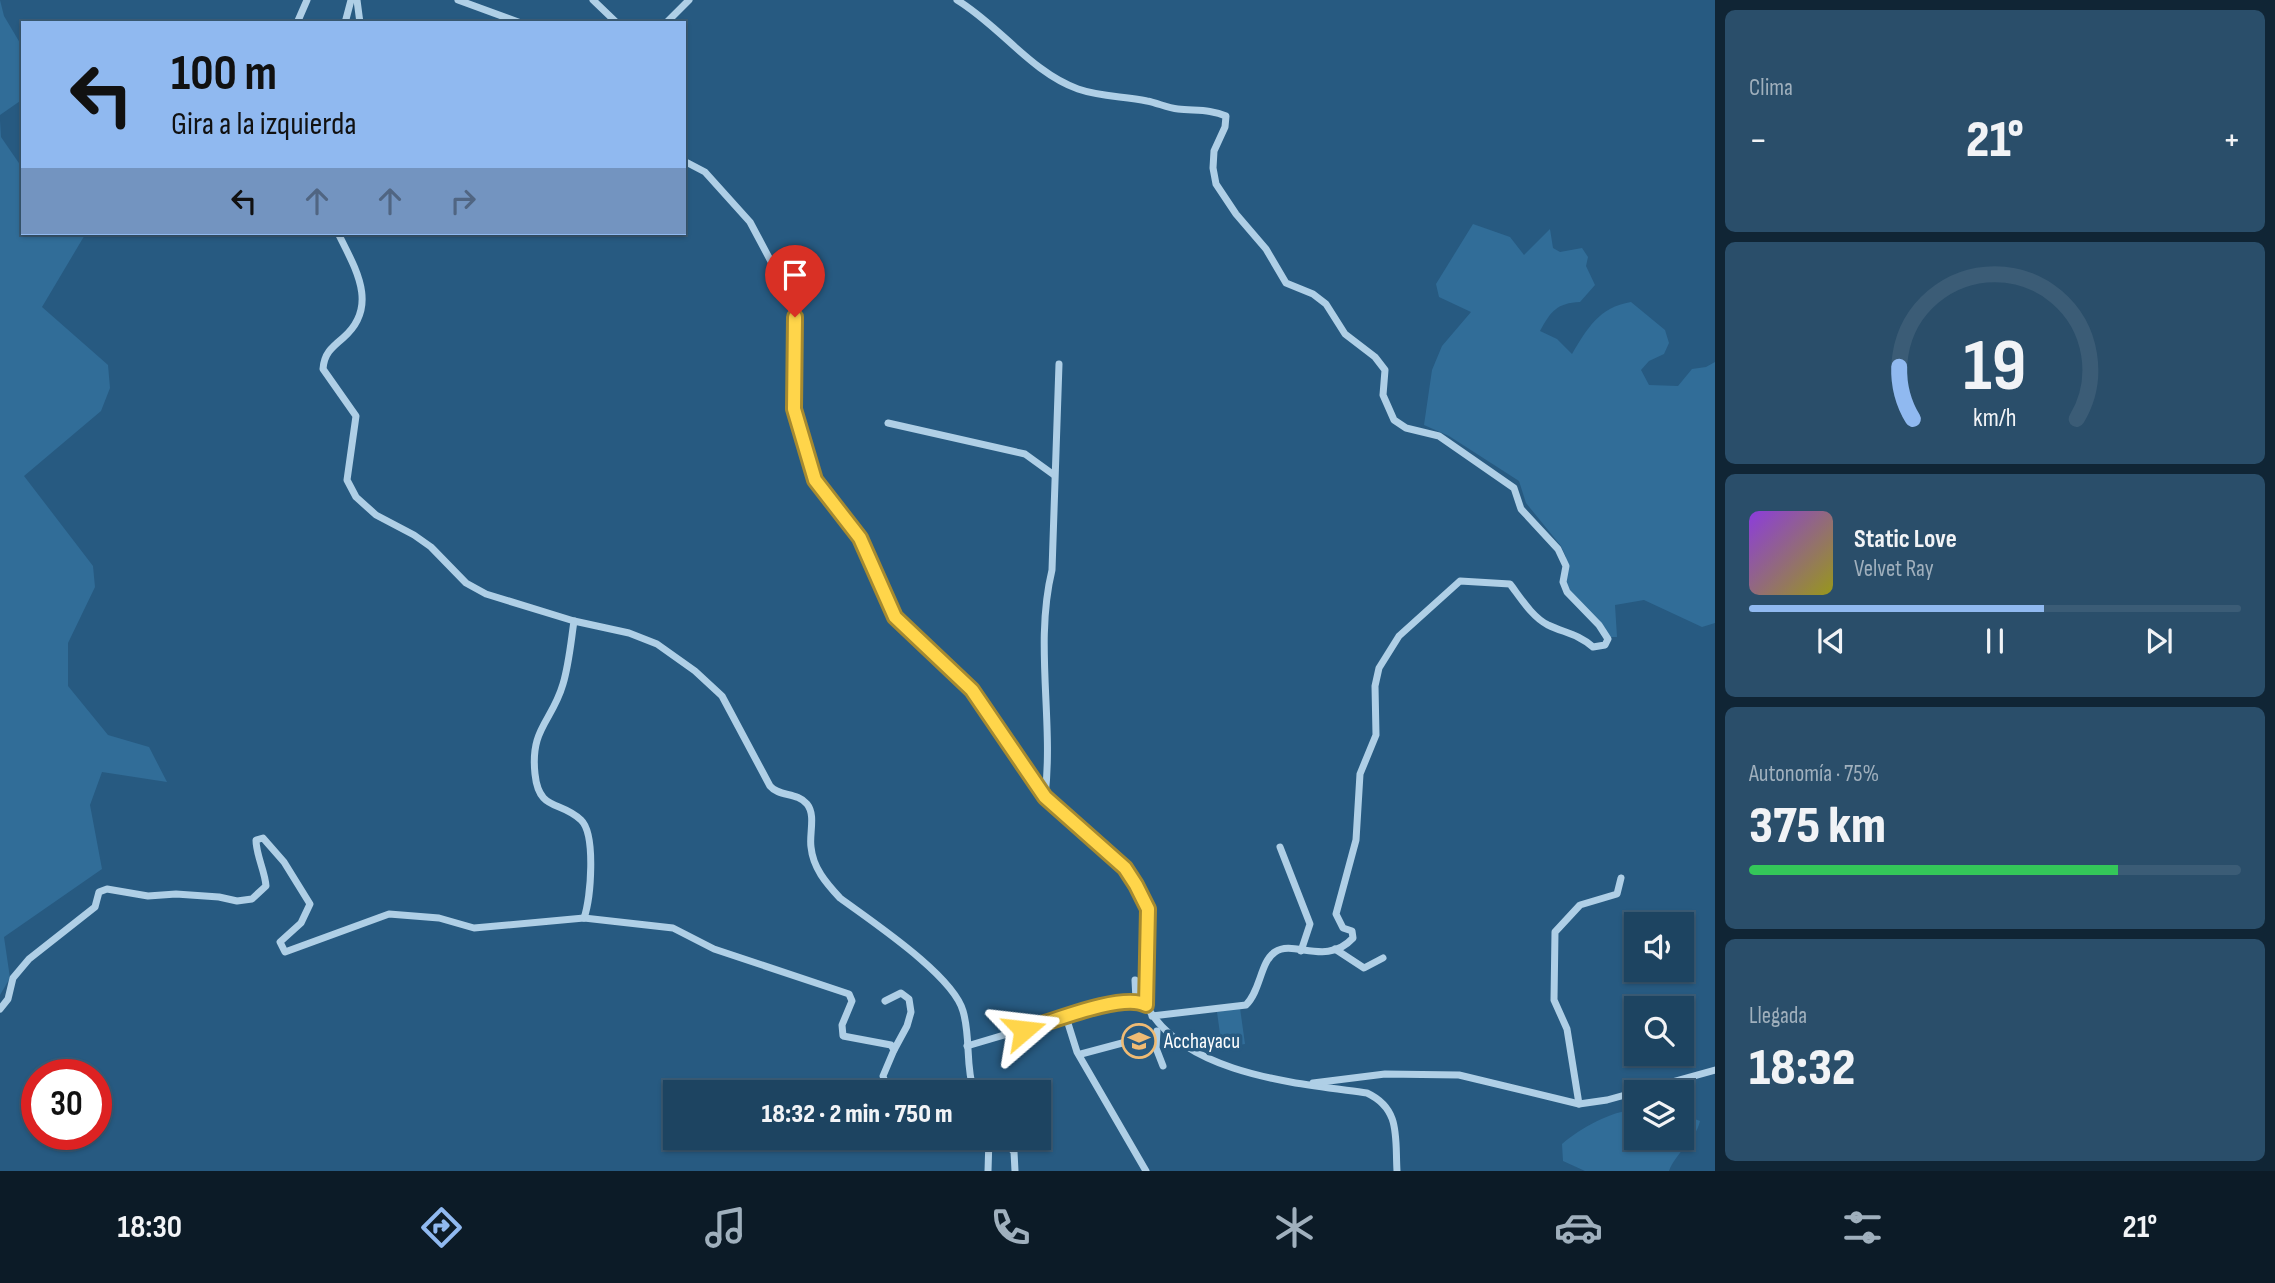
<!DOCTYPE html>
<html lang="es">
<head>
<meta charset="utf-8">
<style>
	body { margin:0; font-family:"Sofia Sans Condensed",sans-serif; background:#2a4e6a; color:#f1f3f6; height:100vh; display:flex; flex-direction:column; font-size:26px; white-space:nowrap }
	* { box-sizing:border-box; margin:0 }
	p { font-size:23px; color:#a0b0bd }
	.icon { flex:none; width:38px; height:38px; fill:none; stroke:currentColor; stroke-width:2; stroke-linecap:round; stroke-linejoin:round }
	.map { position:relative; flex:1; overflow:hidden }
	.sheet { display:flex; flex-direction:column; gap:10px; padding:10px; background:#102535; width:560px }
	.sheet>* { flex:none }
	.top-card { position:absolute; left:21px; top:21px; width:665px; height:214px; border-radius:0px; box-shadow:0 2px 5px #0004,0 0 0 2px #3b5c76; background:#90b9f0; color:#111; overflow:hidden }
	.controls { position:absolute; left:1624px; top:912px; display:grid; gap:14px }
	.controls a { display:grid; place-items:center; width:70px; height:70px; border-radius:0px; background:#1d4461; box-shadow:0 2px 5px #0004,0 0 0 2px #3b5c76; font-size:35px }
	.speed { position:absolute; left:21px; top:1059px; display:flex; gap:14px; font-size:35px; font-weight:700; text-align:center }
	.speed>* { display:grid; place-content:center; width:91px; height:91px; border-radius:50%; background:#1d4461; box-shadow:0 2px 5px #0004,0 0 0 2px #3b5c76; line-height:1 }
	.speed .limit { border:10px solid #d22; background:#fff; color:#111 }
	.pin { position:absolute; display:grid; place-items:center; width:60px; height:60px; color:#fff; margin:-72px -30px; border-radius:50% 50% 50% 0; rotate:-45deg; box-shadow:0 0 7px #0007 }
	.pin .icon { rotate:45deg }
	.me { position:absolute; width:77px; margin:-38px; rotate:73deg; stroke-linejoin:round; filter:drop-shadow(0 0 5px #0008) }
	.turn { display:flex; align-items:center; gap:24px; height:147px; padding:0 35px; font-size:32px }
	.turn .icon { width:91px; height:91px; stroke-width:2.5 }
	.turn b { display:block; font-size:49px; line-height:60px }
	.lanes { display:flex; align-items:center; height:66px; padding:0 35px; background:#0003; justify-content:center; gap:35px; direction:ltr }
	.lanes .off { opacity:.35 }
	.big { font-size:52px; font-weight:800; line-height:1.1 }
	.sheet .tile { flex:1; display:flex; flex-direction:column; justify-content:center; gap:10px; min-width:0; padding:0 24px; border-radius:10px; background:#2a4e6a }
	.sheet .dial { align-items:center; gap:0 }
	.dial svg { height:182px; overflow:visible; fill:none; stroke:#3b5c76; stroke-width:7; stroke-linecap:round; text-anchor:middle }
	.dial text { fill:#f1f3f6; stroke:none }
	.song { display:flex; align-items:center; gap:21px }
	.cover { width:84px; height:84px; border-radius:10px; background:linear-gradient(135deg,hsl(270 70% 55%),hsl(60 70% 35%)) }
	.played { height:7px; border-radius:4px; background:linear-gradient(90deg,#90b9f0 60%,#3b5c76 60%) }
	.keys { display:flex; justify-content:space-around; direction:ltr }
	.heat { display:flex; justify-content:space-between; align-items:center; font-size:38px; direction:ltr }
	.charge { height:10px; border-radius:5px; background:linear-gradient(90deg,#34c759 75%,#3b5c76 0) }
	.trip { position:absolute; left:663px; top:1080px; width:388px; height:70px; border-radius:0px; background:#1d4461; box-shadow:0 2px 5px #0004,0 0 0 2px #3b5c76; font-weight:800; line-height:70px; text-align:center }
	.dock { display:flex; height:112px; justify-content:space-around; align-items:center; background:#0c1b27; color:#a0b0bd }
	.dock .icon { width:49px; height:49px }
	.dock .selected { color:#90b9f0 }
	.dock b { font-size:32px; color:#f1f3f6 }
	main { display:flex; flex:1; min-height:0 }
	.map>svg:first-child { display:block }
</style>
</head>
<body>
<main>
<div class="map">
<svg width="1715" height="1171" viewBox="0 0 1715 1171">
	<rect width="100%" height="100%" fill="#275a81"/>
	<g fill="#316d98">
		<path d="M0,0L4,16L23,48V99L0,115Z"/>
		<path d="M0,120L1,137L23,169V233H86L42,307L108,365L110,388L101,411L24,476L93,566L95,587L68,643V686L108,735L149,747L167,782L102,772L90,805L102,869L4,937L10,978L0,995Z"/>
		<path d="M1473,224L1510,237L1524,255L1550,229L1553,248L1560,252L1582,248L1588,257L1586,266L1595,285L1580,302C1557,303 1551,311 1540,331L1557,339L1572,354C1587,329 1599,307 1631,302L1665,330L1669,343L1664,354L1649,361L1641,370L1649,385L1678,386L1692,369L1706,367L1715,362V623L1702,627L1644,600L1615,605L1617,637H1608L1599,620L1568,593L1564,584L1566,557L1561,546L1526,503L1519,481L1449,436L1424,425L1432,370L1442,346L1471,312L1439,297L1436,284Z"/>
		<path d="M1240,1008L1245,1044L1222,1048L1217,1012Z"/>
		<path d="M1636,1109V1138H1682V1114L1700,1121C1695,1142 1676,1152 1669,1171H1585L1563,1161L1562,1144C1582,1127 1610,1112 1636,1109Z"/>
	</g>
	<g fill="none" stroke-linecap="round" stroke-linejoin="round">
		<g stroke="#afcfe6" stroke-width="7">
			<path d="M357,0L360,23"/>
			<path d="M458,0L521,23"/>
			<path d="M593,0L617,23"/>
			<path d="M957,0C1000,26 1031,72 1078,89C1101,97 1124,96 1147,101C1158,103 1167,108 1178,109C1194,111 1211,109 1226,116L1225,127L1214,151L1213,168L1216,184L1236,214L1266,249L1286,283L1313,294L1326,304L1345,334L1375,357L1385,370L1383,395L1394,420L1406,428L1439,436L1514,488L1521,509L1558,549L1566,566L1563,582L1567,592L1599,625L1608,639L1605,645L1593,647C1578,634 1565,633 1548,625C1532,617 1520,597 1510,584L1460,581L1399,636L1379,668L1375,686L1376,735L1360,774L1356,840L1336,914L1343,928L1352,931L1353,938C1326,967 1294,939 1275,952C1260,962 1261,990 1246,1005L1152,1016"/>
			<path d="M297,23L307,0"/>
			<path d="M345,23L351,0"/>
			<path d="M666,23L689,0"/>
			<path d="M684,161L705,172L750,222L775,269L795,317L794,409L805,455L815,480L860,538L895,617L972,690L1044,797L1125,868L1136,885L1148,909L1146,1005C1185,1075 1296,1083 1367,1093C1401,1109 1395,1137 1397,1171"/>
			<path d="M338,233C355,268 380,306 343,338C331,348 324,354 323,369L356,416L347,480L356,497L376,515L414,535L431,547L466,583L486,594L574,621L629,633L657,644L695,671L722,696L770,786C779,797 797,792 807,804C816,815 809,834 811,847C813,868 826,883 840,898C871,921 953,975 963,1011C971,1038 965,1065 974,1092"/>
			<path d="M888,423L1025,454L1054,475"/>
			<path d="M574,621C571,641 569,664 563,684C552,722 530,728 535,774C539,812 560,800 581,820C596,834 591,898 584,918"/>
			<path d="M1045,796C1054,721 1034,644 1052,570L1059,364"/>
			<path d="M1280,847L1310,924L1301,951"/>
			<path d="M1335,949L1364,968L1383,958"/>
			<path d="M1135,980L1136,1000"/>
			<path d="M885,1001L901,993L909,999L911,1012L907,1026L894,1050"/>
			<path d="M0,1009L8,999L13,978L29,959L95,907L99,892L107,889L148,896L176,894L219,897L237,901L252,899L266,886C265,871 256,855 256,840L263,838L284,862L310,904L301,923L280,942L285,952L389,914L439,918L474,928L584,918L673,928L714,949L849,994L852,1001L842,1025L843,1036L891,1045L894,1050L883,1076L885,1082L893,1086L971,1083"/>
			<path d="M1066,1017L1077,1052L1146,1171"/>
			<path d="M1157,1031L1156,1048L1163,1066"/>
			<path d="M967,1046L1112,1003L1136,1000L1146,1005"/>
			<path d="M1081,1054L1156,1034"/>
			<path d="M1313,1083L1385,1074L1459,1075L1579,1104L1607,1100L1715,1070"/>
			<path d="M1579,1104L1567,1029L1554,1000L1555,932L1580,905L1617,894L1621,878"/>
			<path d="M1002,1138L1014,1152L1015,1171"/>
			<path d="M988,1171L989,1138"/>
		</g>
	</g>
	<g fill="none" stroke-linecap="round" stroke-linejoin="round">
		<g stroke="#a68a30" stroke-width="18">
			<path id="route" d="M795,317L794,409L815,480L860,538L895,617L972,690L1045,797L1125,868L1136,885L1148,909L1146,1005C1123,992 1051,1022 1024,1030"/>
		</g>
		<use href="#route" stroke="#ffd54a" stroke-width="12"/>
	</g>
	<defs>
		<g id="school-ring" transform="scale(1.75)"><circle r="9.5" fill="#275a81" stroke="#efbb74" stroke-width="1.5"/><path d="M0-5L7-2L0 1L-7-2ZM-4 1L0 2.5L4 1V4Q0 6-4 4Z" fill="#efbb74"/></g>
	</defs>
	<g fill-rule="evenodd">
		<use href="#school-ring" x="1139" y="1041"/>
	</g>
	<g text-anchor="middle" stroke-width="7" stroke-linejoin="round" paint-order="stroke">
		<g font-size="21" fill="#fff" stroke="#275a81" text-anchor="start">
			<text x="1164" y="1048">Acchayacu</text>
		</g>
	</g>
</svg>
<div class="controls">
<a><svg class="icon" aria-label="sound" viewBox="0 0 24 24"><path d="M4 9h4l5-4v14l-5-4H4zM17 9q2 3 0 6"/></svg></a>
<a><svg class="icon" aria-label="search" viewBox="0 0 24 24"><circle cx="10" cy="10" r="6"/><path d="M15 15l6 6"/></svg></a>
<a><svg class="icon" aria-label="layers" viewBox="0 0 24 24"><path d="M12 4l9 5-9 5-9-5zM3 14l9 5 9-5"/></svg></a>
</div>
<div class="speed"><div class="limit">30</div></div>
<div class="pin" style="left:795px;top:317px;background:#d93025"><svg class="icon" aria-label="arrive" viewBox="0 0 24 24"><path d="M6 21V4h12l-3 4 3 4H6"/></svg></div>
<svg class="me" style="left:1024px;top:1030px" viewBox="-20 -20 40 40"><path d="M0-17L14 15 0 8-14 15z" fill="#ffd54a" stroke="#fff" stroke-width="4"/></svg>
<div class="trip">18:32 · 2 min · 750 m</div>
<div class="top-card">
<div class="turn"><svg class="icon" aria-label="left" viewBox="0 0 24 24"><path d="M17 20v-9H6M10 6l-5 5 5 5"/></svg><div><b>100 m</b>Gira a la izquierda</div></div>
<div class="lanes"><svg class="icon" aria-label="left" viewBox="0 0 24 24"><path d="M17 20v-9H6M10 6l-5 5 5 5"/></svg><svg class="icon off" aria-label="ahead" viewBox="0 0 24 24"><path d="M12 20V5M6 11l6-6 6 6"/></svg><svg class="icon off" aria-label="ahead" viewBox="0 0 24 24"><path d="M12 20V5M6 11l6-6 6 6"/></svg><svg class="icon off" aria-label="right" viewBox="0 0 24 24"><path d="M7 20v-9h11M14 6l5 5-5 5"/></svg></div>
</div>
</div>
<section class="sheet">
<div class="tile"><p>Clima</p>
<div class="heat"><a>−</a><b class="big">21°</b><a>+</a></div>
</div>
<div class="tile dial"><svg viewBox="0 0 100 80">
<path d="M14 69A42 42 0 1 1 86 69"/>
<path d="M14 69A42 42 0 0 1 8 46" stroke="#90b9f0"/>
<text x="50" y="56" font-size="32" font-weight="700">19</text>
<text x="50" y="72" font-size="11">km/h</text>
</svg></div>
<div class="tile">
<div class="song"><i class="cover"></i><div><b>Static Love</b><p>Velvet Ray</p></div></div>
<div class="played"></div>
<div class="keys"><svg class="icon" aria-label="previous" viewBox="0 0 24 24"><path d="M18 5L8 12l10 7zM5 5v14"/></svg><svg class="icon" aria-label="pause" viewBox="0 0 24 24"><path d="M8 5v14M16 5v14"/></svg><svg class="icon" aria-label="next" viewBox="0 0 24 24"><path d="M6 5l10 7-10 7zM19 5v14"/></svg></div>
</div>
<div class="tile"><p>Autonomía · 75%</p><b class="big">375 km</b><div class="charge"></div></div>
<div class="tile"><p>Llegada</p><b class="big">18:32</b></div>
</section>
</main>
<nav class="dock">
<b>18:30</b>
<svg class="icon selected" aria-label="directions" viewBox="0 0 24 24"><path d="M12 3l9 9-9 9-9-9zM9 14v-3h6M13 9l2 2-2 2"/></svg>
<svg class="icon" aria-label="music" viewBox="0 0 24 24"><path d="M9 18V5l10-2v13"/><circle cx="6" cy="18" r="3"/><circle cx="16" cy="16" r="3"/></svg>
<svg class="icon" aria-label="phone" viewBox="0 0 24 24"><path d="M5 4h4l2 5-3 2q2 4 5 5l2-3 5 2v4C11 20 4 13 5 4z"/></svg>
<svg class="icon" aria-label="climate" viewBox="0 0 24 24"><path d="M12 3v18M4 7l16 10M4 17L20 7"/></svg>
<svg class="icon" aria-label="car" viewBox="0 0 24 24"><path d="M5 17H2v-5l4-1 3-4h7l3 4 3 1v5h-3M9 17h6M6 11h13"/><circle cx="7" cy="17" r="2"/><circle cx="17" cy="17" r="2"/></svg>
<svg class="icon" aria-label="filters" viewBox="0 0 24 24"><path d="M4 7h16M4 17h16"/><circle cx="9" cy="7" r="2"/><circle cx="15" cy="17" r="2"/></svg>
<b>21°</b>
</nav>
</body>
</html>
